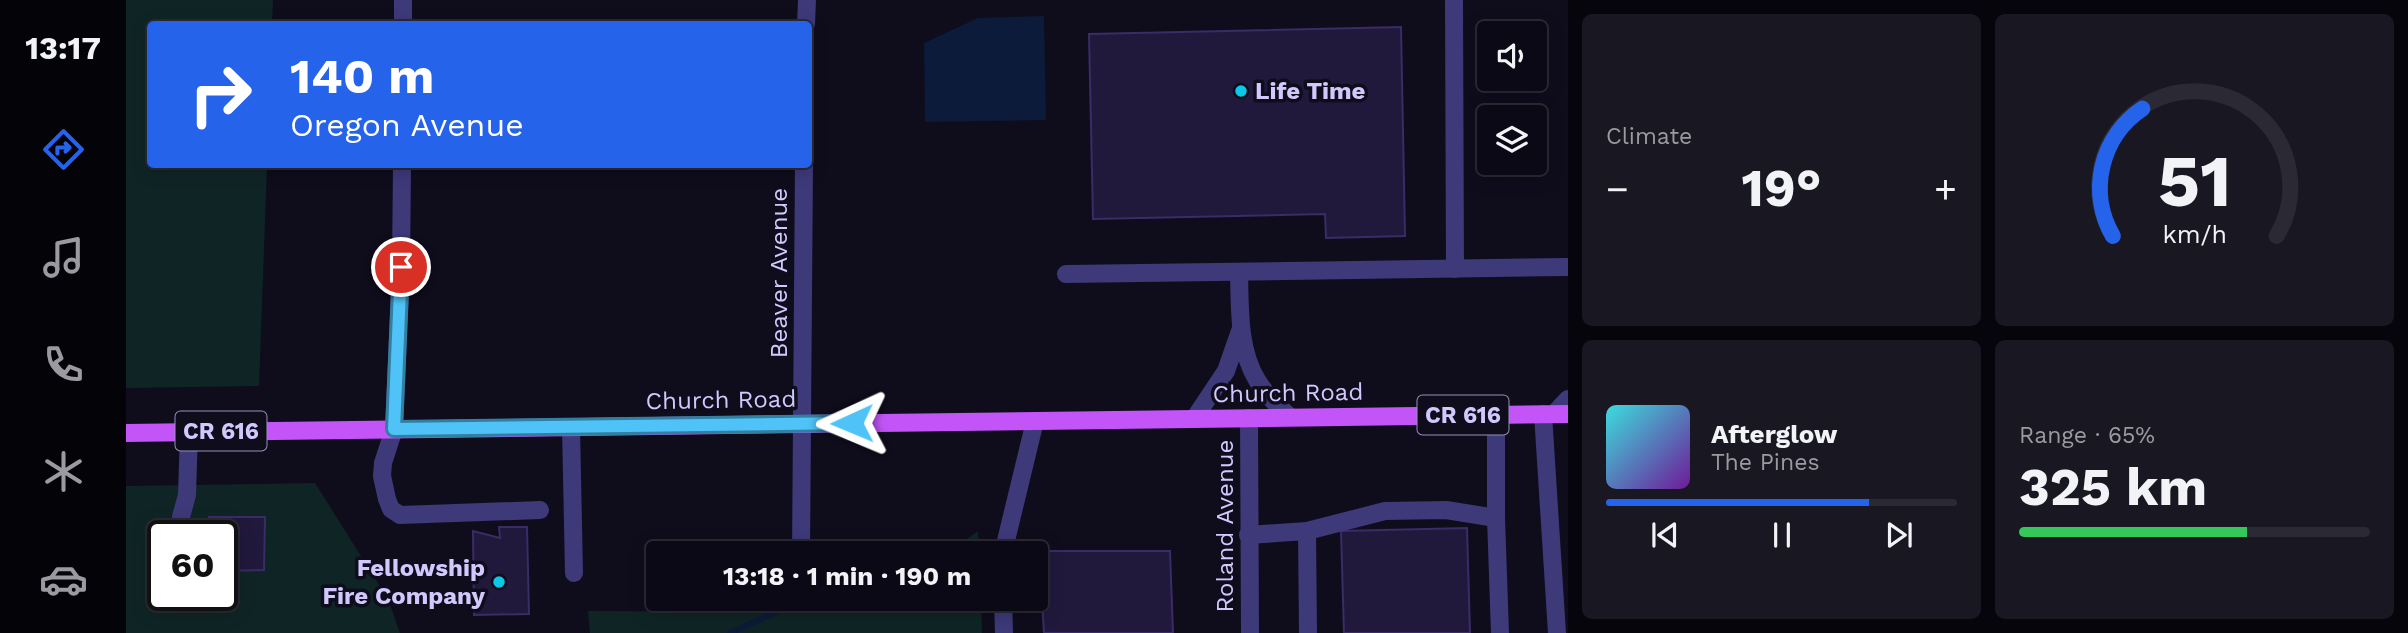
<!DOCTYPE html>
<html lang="en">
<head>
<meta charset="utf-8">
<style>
	body { margin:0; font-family:"Work Sans",sans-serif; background:#191722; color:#f1f3f6; height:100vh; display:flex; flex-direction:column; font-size:26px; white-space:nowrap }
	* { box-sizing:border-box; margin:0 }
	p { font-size:23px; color:#9a9aa0 }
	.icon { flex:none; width:38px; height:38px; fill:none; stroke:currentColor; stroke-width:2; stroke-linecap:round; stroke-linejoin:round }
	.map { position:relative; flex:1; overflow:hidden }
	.panel { display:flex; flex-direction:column; gap:14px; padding:14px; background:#06050c; width:840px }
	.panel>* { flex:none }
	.guide { position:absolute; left:21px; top:21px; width:665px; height:147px; border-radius:7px; box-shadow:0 4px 18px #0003,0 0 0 2px #2b2a34; background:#2563eb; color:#fff; overflow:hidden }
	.buttons { position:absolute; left:1351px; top:21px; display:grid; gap:14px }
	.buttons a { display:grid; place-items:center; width:70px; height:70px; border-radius:7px; background:#0b0915; box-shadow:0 4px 18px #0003,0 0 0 2px #2b2a34; font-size:35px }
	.speed { position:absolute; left:21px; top:520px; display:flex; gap:14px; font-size:35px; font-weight:700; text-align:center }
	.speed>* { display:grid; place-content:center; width:91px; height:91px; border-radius:50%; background:#0b0915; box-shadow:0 4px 18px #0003,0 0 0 2px #2b2a34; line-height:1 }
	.speed .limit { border:4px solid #111; border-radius:10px; background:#fff; color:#111 }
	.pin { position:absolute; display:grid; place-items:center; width:60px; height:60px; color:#fff; margin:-30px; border:4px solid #fff; border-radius:50%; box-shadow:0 2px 7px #0007 }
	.me { position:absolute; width:77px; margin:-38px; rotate:269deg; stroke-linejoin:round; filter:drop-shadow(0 0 5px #0008) }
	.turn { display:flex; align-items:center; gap:24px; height:147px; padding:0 28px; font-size:32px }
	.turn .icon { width:91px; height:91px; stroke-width:2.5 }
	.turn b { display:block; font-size:49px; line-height:60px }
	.big { font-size:52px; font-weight:700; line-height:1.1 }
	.panel .widget { flex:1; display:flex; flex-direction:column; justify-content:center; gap:10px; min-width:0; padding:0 24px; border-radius:10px; background:#191722 }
	.panel .dial { align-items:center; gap:0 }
	.dial svg { height:182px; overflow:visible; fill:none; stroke:#2b2a34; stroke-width:7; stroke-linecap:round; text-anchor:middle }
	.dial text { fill:#f1f3f6; stroke:none }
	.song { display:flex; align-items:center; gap:21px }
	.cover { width:84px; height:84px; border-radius:10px; background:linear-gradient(135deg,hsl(180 70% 55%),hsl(280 70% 35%)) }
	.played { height:7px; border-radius:4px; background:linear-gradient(90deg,#2563eb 75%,#2b2a34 75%) }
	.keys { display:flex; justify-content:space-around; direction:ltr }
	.heat { display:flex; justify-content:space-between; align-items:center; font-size:38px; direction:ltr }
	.charge { height:10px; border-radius:5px; background:linear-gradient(90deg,#34c759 65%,#2b2a34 0) }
	.panel .tiles { flex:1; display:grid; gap:14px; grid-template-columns:repeat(2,1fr) }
	.trip { position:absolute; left:520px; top:541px; width:402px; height:70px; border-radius:7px; background:#0b0915; box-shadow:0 4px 18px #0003,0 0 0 2px #2b2a34; font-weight:700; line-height:70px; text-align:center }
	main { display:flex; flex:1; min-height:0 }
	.menu { display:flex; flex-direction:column; width:126px; justify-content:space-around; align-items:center; background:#040408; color:#9a9aa0 }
	.menu .icon { width:49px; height:49px }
	.menu .selected { color:#2563eb }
	.menu b { font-size:32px; color:#f1f3f6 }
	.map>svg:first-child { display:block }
</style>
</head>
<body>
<main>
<nav class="menu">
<b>13:17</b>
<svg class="icon selected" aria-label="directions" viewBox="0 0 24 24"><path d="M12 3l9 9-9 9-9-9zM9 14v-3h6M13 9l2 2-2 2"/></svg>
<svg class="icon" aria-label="music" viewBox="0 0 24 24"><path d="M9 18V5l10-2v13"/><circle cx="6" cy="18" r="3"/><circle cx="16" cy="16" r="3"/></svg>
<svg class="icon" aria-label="phone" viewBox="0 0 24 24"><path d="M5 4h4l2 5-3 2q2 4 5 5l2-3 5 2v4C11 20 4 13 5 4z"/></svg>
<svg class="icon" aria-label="climate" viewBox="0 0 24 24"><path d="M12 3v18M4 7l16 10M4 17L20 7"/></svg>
<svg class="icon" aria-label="car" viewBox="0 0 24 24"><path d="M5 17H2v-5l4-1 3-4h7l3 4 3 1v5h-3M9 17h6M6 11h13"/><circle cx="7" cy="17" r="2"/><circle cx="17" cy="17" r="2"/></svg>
</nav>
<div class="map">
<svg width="1442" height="633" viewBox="0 0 1442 633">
	<rect width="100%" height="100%" fill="#0f0c1c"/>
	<g fill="#0f2525" fill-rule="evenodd">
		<path d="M0,0H147L146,24H24V164L141,165L133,386L0,388Z"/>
		<path d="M189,483L262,599L274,633H0V486ZM37,536H96V595H37Z"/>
		<path d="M852,531L853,553H822Z"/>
		<path d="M760,599H855L856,633H464L462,611L742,612Z"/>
	</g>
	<path fill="#0c1b3a" d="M918,16L920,120L799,122L798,43L852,18Z"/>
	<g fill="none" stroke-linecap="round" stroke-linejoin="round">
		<path stroke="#0c1b3a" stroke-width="6" d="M604,633L668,604"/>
	</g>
	<g fill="#21193c" stroke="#3a2c67" stroke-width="2">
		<path d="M1275,27L1279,236L1200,238L1199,214L967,219L963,34Z"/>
		<path d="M83,517H139L138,570L96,571V536H85Z"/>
		<path d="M373,527H401L403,614L348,615L347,531L374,538Z"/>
		<path d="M1341,528L1344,633H1218L1215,531Z"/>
		<path d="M913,551H1044L1047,633H918Z"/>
	</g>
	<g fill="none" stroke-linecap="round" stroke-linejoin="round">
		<g stroke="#3e3979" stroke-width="18">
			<path d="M1328,0L1329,269"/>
			<path d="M277,24V0"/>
			<path d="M680,24L681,0"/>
			<path d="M276,164L275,267L268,429L257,463L256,476L261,499L265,509L274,515L414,510"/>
			<path d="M1113,272C1114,307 1112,349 1131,380C1139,394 1152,406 1164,417"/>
			<path d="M940,274L1442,267"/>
			<path d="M1370,414V518"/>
			<path d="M1417,414L1431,633"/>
			<path d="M1428,414L1442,399"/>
			<path d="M1123,418L1124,633"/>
			<path d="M1068,419L1100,371L1114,331"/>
			<path d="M445,427L448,573"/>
			<path d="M1181,531L1182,633"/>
			<path d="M1122,535L1181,531L1259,511L1320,510L1370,518L1374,633"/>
			<path d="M55,536V517L61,495L63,432"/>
			<path d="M675,553L678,164"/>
			<path d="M877,553L909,421"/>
			<path d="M877,598L878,633"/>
		</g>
		<path stroke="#c254f8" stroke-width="18" d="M0,433L1442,414"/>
	</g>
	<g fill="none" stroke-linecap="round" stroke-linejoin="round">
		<g stroke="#337fa1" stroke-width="18">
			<path id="route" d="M275,267L268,429L726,423"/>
		</g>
		<use href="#route" stroke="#4fc3f7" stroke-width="12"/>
	</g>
	<g fill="#09c8e8" stroke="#0f0c1c" stroke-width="2.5">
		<circle cx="1115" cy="91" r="7"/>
		<circle cx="373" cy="582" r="7"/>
	</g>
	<g text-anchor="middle" stroke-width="7" stroke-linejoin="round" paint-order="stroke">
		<g fill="#0f0c1c" stroke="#9790ba" stroke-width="2">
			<rect x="1291.5" y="395.5" width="91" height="39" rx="5"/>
			<rect x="49.5" y="411.5" width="91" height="39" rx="5"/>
		</g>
		<g font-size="23" font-weight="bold" fill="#d1c9fd">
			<text x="1337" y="423">CR 616</text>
			<text x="95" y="439">CR 616</text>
		</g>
		<g font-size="24" font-weight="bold" fill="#d1c9fd" stroke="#0f0c1c" text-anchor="start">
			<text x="1129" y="99">Life Time</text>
			<text x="359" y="576" text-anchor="end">Fellowship<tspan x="359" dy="28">Fire Company</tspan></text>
		</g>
		<g font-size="24" fill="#d1c9fd" stroke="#0f0c1c">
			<text transform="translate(653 273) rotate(-90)" y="8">Beaver Avenue</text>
			<text transform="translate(1162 393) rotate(-1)" y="8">Church Road</text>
			<text transform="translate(595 400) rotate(-1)" y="8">Church Road</text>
			<text transform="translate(1099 526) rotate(-90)" y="8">Roland Avenue</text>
		</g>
	</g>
</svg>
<div class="buttons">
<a><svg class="icon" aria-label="sound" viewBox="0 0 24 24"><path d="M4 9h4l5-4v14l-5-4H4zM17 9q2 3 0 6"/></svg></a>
<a><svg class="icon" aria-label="layers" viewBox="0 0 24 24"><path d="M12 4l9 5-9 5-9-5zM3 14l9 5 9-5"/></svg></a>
</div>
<div class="speed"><div class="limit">60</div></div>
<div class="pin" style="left:275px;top:267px;background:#d93025"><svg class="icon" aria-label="arrive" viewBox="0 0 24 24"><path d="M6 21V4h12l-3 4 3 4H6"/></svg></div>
<svg class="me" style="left:726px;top:423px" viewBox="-20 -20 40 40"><path d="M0-17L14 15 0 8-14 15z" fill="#4fc3f7" stroke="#fff" stroke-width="4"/></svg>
<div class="trip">13:18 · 1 min · 190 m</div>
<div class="guide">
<div class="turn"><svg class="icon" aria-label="right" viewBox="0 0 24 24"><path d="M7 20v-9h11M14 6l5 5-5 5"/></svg><div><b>140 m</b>Oregon Avenue</div></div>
</div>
</div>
<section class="panel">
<div class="tiles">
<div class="widget"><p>Climate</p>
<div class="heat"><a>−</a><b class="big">19°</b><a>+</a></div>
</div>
<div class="widget dial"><svg viewBox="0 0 100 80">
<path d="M14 69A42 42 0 1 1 86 69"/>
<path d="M14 69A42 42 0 0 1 27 13" stroke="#2563eb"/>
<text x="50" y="56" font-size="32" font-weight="700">51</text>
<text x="50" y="72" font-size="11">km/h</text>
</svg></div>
<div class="widget">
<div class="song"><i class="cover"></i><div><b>Afterglow</b><p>The Pines</p></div></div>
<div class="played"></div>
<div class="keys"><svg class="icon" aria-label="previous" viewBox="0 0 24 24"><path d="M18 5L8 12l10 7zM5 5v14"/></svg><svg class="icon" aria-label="pause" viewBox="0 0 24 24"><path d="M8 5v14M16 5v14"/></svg><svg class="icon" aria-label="next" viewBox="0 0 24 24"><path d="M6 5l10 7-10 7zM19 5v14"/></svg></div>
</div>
<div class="widget"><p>Range · 65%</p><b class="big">325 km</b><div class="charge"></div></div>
</div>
</section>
</main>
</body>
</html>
